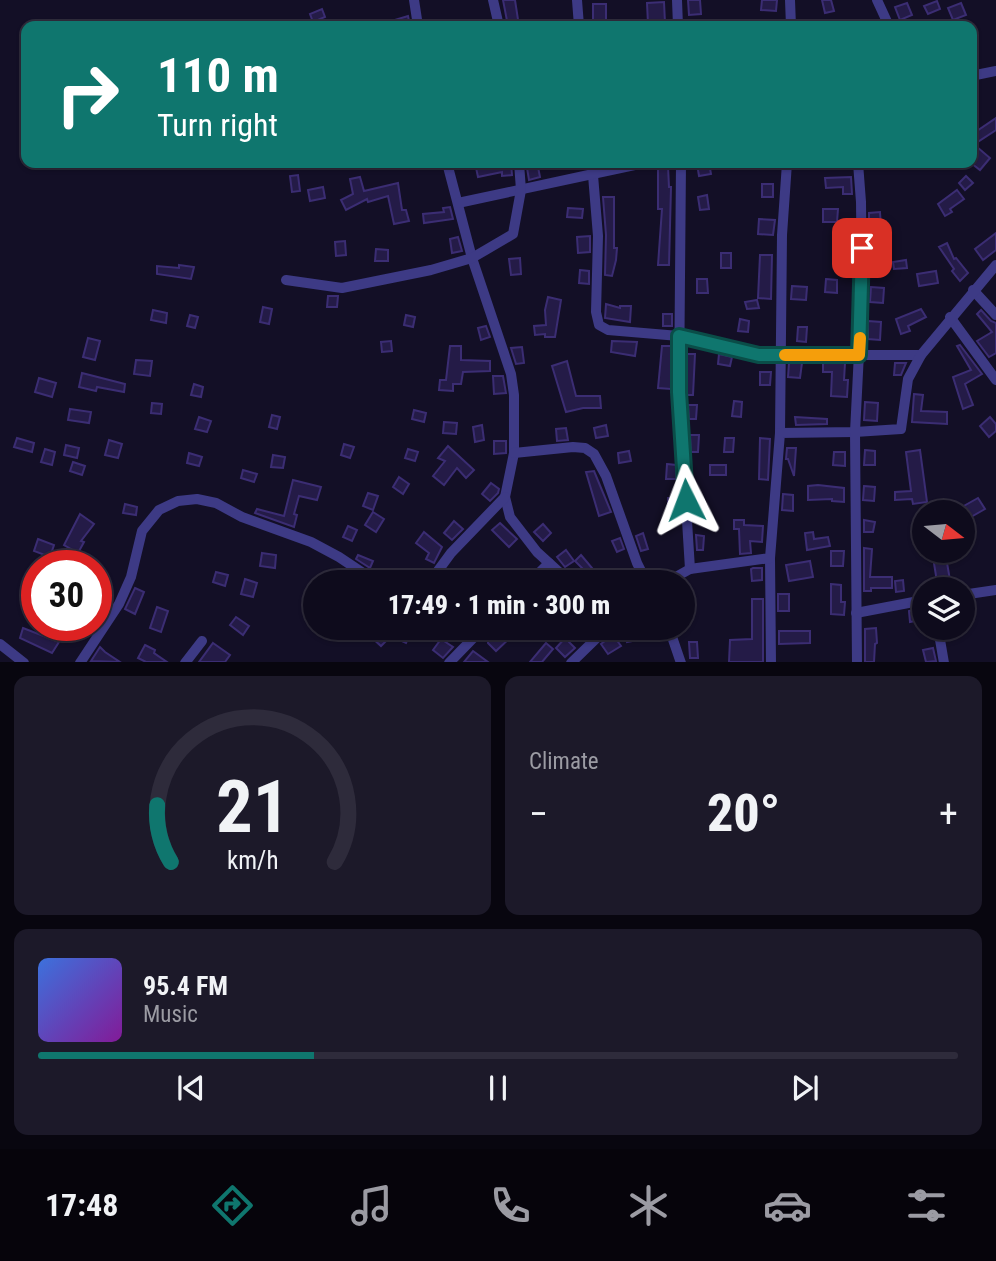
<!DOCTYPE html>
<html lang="en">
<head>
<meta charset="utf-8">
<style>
	body { margin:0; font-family:"Roboto Condensed",sans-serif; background:#1c1929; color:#f1f3f6; height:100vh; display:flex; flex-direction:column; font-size:26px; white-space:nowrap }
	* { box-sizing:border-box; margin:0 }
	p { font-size:23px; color:#9b9ba3 }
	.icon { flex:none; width:38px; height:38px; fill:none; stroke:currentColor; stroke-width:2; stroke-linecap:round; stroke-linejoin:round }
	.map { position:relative; height:662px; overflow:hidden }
	.sheet { display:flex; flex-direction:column; gap:14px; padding:14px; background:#08060f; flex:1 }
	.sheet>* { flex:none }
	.top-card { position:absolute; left:21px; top:21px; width:956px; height:147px; border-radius:14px; box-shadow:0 2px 5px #0004,0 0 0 2px #2e2b3b; background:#0f766e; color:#fff; overflow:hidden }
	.needle { width:46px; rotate:106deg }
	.fabs { position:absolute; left:912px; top:500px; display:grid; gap:14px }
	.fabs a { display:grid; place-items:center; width:63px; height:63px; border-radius:50%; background:#0e0b1c; box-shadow:0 2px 5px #0004,0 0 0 2px #2e2b3b; font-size:35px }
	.speed { position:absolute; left:21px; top:550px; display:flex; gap:14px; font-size:35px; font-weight:700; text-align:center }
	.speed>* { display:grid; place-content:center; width:91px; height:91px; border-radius:50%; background:#0e0b1c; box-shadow:0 2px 5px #0004,0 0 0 2px #2e2b3b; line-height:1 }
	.speed .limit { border:10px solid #d22; background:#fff; color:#111 }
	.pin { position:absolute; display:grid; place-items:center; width:60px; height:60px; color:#fff; margin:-30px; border-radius:14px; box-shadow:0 4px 10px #0006 }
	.me { position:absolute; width:77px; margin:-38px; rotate:357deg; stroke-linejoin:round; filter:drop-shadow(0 0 5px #0008) }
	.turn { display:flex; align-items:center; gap:24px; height:147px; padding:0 21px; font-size:32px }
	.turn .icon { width:91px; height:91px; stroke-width:2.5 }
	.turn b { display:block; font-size:49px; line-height:60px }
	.big { font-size:52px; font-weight:800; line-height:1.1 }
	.sheet .tile { flex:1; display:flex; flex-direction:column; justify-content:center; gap:10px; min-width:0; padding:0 24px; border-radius:14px; background:#1c1929 }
	.sheet .dial { align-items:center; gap:0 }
	.dial svg { height:182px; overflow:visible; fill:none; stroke:#2e2b3b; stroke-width:7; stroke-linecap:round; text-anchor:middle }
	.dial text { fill:#f1f3f6; stroke:none }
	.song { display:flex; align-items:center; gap:21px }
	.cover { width:84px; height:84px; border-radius:10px; background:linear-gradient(135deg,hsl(220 70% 55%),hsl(290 70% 35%)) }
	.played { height:7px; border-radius:4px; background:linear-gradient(90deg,#0f766e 30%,#2e2b3b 30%) }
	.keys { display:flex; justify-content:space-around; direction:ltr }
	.heat { display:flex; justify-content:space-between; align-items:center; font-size:38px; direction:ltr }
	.sheet .tiles { flex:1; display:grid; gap:14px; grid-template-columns:1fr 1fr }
	.tile:last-child { grid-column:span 2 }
	.trip { position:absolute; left:303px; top:570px; width:392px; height:70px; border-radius:35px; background:#0e0b1c; box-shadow:0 2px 5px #0004,0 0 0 2px #2e2b3b; font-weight:800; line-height:70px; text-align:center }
	.tabs { display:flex; height:112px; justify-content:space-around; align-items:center; background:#06040b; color:#9b9ba3 }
	.tabs .icon { width:49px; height:49px }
	.tabs .selected { color:#0f766e }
	.tabs b { font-size:32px; color:#f1f3f6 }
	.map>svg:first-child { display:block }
</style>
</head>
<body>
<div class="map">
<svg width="996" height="663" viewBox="0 0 996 663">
	<rect width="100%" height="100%" fill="#130f26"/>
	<g fill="#241b47" stroke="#3b2d73" stroke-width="2">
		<path d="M503,0H515L519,26H508Z"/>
		<path d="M688,0H700L701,14L689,15Z"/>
		<path d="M762,0H777L776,11L761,10Z"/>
		<path d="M822,0H831L834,11L825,13Z"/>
		<path d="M937,1L940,9L928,14L924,6Z"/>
		<path d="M664,2L665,23L648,24L647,3Z"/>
		<path d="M907,3L912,15L900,20L895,7Z"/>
		<path d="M961,3L966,15L953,20L948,8Z"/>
		<rect x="593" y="4" width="13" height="16"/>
		<path d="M322,9L325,17L313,22L310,14Z"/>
		<path d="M408,16L410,26H397L395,20Z"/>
		<path d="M996,118V130L976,143L971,135Z"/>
		<path d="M977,147L990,158L980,170L971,163V154Z"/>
		<path d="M475,163H511L512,175L502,176V172L478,177Z"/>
		<path d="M709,163L711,174L699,176L697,164Z"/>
		<path d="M668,166L669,187H671L669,265H658L662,209H658V167Z"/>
		<path d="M538,167L540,177L529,180L527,168Z"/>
		<path d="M298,175L300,191L292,192L290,176Z"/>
		<path d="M966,176L973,183L965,190L959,183Z"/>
		<path d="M360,177L364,191L398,183L402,210H406L409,221L394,224L388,196L368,202L367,199L346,210L341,200L353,194L350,179Z"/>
		<path d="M851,177L852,194H843V187L826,188L825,178Z"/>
		<rect x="762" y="184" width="11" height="13"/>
		<path d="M323,187L325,198L310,201L308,190Z"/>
		<path d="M957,190L964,199L950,209L952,212L945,216L938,204Z"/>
		<path d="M707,195L709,209L700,210L698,197Z"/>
		<path d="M603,197H614V248H617L616,260L612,276L605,275L606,235Z"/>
		<path d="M450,207L453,219L424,223L423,214L444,212L443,208Z"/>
		<path d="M568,208L583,209L582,218L567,217Z"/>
		<path d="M823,209H838L837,222H823Z"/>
		<path d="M880,212L881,227L869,228V213Z"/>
		<path d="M759,219L775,220L773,235L758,234Z"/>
		<path d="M996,233V250L983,260L975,249Z"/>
		<path d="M590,236V252L578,253L577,237Z"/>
		<path d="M458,237L462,251L452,253L450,239Z"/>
		<path d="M345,241L346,255L336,256L335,242Z"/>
		<path d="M947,243L954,259L956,258L968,273L960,281L952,271L954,269L939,247Z"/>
		<path d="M875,248H888V264L875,263Z"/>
		<path d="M376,249L388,250V261H375Z"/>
		<path d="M841,249H853V265H840Z"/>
		<rect x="721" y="253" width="10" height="15"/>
		<path d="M760,255H772L771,299L758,298Z"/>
		<path d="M520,258L521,274L511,275L509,259Z"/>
		<path d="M906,260L907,268L894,269L893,262Z"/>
		<path d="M179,265L194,267L191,279L157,274V266L179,268Z"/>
		<path d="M580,270L589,271V284L579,283Z"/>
		<path d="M936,271L938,283L919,286L917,274Z"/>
		<path d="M697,279H707L708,293H697Z"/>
		<path d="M826,279L837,280V293L825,292Z"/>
		<path d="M792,286L807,287L806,300L791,299Z"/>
		<path d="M871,287L884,288L883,303L870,302Z"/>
		<path d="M328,296H338L337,307H327Z"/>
		<path d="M548,297L561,300L555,337H545V334L535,335L534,326L546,325L545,310Z"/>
		<path d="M757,300L759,308L747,309L745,302Z"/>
		<path d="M606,304L620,308V306H631L630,322L605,318Z"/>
		<path d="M263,307L272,309L269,324L260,322Z"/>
		<path d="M921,309L926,317L908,326L910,331L901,334L896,319Z"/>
		<path d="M153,310L167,313L166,323L151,320Z"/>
		<path d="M981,310L991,321L996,323V353L989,357L977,341L992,332L977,314Z"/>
		<rect x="663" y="314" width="9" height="12"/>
		<path d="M190,315L198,317L195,328L187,326Z"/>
		<path d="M406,315L415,317L413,327L404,325Z"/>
		<path d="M740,319L749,321L748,332L738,331Z"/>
		<path d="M868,321L881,322L880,340L868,339Z"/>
		<path d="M486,326L490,337L481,340L478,328Z"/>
		<path d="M798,327H807L806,342L797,341Z"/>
		<path d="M88,338L100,341L95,360L83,357Z"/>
		<path d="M391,341L392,351L382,352L381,342Z"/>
		<path d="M612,341L637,342L635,356L611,352Z"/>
		<path d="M960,345L982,374L965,384L973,405L963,409L953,377L971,370L957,346Z"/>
		<path d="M450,346H461V360L490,361V371L463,372L461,384H453V391L439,390L440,380H446Z"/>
		<path d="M662,346H672L671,389L658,388Z"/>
		<path d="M522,347L524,363L516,364L511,348Z"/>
		<path d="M687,354H695L693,395H687Z"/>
		<path d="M719,354L732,357L730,366L718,364Z"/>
		<path d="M136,360L152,361L150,376L134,374Z"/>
		<path d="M567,361L576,396H600L601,408H583L566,412L552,366Z"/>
		<path d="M789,363H802L800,378L788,377Z"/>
		<path d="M823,363H845L844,380H848L847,397L831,396L832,372H823Z"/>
		<path d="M895,363H906L901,375H894Z"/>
		<path d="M760,372H771L770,385H760Z"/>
		<path d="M82,373L125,384L124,392L97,387L96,391L79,387Z"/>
		<path d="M493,376H503L506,393L494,394Z"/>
		<path d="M39,378L56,383L52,397L35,392Z"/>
		<path d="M194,384L203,387L201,397L191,395Z"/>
		<path d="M914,394L923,395L921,411L947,412V424L912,422Z"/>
		<path d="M734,401L742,402L741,417L732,416Z"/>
		<path d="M865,402L878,403L877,421L864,420Z"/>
		<path d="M152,403L162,404L161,414L151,413Z"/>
		<path d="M688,405H697L696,419H689Z"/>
		<path d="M70,409L91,412L89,423L68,420Z"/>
		<path d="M414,410L426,413L424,422L412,419Z"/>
		<path d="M272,415L280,417L277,429L269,427Z"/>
		<path d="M199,417L211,421L207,432L195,429Z"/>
		<path d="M795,417L827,419V424L796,425Z"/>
		<path d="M990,417L996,424V431L989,437L980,426Z"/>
		<path d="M444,422L457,423L456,434L443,433Z"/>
		<path d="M482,425L484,440L475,442L473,427Z"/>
		<path d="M606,425L608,436L596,438L594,428Z"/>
		<path d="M566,428L568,440L557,441L556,429Z"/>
		<path d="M690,435H699L698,452H691Z"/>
		<path d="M17,438L34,443L32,452L14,447Z"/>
		<path d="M725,438H734L733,452H724Z"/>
		<path d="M760,438L770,439L768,480L759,479Z"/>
		<path d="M109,440L122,444L118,458L105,455Z"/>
		<path d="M494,441H506V453L494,454Z"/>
		<path d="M344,444L354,447L350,458L341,455Z"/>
		<path d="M66,445L79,448L77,458L64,455Z"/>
		<path d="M448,446L474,470L466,478L457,468L444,485L433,476L445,461L438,458Z"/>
		<path d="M787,448H796L794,476L788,459H786Z"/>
		<path d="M45,449L55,452L52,465L41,462Z"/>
		<path d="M408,449L418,452L415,461L405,458Z"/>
		<path d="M865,450L875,451V465H864Z"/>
		<path d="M920,450L927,502L913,504L912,499L895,500V492L911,491L906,452Z"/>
		<path d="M629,451L631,461L619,463L618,453Z"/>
		<path d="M834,452H845V466L833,465Z"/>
		<path d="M189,453L202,457L199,466L187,463Z"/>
		<path d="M273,455L285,457L283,468L271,467Z"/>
		<path d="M73,462L85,466L82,475L70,471Z"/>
		<path d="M667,464L676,465V479H666Z"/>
		<rect x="710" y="465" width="16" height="10"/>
		<path d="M243,470L257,474L254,482L241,478Z"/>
		<path d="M594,471L611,512L599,516L586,472Z"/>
		<path d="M399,477L409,484L403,494L393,487Z"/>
		<path d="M293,480L321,487L317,500L299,496L294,514L297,515L294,527L255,513L257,509L284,516Z"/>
		<path d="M491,483L499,489L498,493L490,501L482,494Z"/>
		<path d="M818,485L844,488V502L832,501V499L808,500V486Z"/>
		<path d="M864,486L875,487L874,501L863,500Z"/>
		<path d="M368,493L378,496L373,510L363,506Z"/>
		<path d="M783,494L793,495V511L782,510Z"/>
		<path d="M668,498H678L679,514L668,513Z"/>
		<path d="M978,498L985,509L962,522V507Z"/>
		<path d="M125,504L137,507L136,515L123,513Z"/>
		<path d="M694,504H702L701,517H695Z"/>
		<path d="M373,512L384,519L376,532L365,525Z"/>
		<path d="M80,514L94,524L81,541L84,542L78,553L64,545Z"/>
		<path d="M734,520H744V525L763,526L762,542L750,541L751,553L740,554L739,529H734Z"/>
		<path d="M864,520L875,522L873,532H864Z"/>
		<path d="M454,521L463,529L452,540L444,533Z"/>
		<path d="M500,523L517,539L509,547L492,530Z"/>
		<path d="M543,524L551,533L543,541L534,532Z"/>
		<path d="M348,526L357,530L352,541L343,537Z"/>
		<path d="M424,532L442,547L434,563L426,559L429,553L416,543Z"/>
		<path d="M813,532L814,539L828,537L830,546L807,550L805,533Z"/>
		<path d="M643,533L648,549L641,551L636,536Z"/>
		<path d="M696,535L704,536L703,550H697Z"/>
		<path d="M620,538L624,549L617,552L612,541Z"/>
		<path d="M38,539L54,545L50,557L34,551Z"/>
		<path d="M864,548L872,549L870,577H892V588H871V591H864Z"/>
		<path d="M566,550L574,561L565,567L557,557Z"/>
		<path d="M831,551H844L843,566H831Z"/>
		<path d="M932,551H945L951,586L938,588Z"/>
		<path d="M262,553L276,555L275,568L260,566Z"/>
		<path d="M358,555L373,561L370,568L356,559Z"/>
		<path d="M581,555L603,581L600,583L594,580L589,583L584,576L587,573L575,561Z"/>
		<path d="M810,561L813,577L789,581L786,565Z"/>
		<path d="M753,568H762V580L752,581L751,569Z"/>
		<path d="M216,572L228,575L225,586L213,582Z"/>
		<path d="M245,579L257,583L253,597L241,594Z"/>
		<path d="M903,580L904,591L896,592L895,581Z"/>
		<path d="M831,584L841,585V602H845L844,615L831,614Z"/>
		<path d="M135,588L144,592L135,614L125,609Z"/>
		<rect x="778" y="594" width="11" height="17"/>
		<path d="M752,599H763V662H729L730,640L752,639Z"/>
		<path d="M157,607L168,611L161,632L150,628Z"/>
		<path d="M924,608V619L910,622L909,611Z"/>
		<path d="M236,617L249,626L243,635L230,625Z"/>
		<path d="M23,628L59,642L52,653L20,638Z"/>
		<path d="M375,628H413L406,643L391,636L381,646L370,636Z"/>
		<path d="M500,628L510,638L496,651L488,643V640Z"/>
		<path d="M636,628L638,640L627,642L625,630Z"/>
		<path d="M876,628L877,643L875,644L874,662H865V629Z"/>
		<path d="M779,631H810V643L779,644Z"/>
		<path d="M613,635L621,646L608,654L601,644Z"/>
		<path d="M565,638L575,648L565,657L556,648Z"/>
		<path d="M441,639L453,647L443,658L433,650Z"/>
		<path d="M689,642H697L698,658H690Z"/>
		<path d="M213,643L230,655L225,662H199Z"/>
		<path d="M546,643L553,649L542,662H530Z"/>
		<path d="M145,645L155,650L154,653L167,662H146L138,658Z"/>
		<path d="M100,647L105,652L120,662L91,661Z"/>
		<path d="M933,648L936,661L926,662L923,650Z"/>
		<path d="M473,651L488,662H464Z"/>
	</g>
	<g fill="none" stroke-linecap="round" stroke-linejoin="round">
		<g stroke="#3d3a85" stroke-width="10">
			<path d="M414,0L418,26"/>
			<path d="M493,0L499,26"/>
			<path d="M577,0L579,26"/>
			<path d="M677,0L678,26"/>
			<path d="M790,0L791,26"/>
			<path d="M877,0L889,26"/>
			<path d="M971,76L996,71"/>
			<path d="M447,163L472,258L511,374L514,395V453L505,497L510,517L537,552L571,583"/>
			<path d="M592,163L598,236L596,312L599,325L608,330L679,336L759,355H921"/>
			<path d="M681,163L679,392L690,569"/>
			<path d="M458,203L644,163"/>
			<path d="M286,280L342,288L431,270L472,258L513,234L521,190L519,163"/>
			<path d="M973,290L996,315"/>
			<path d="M950,317L996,380"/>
			<path d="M780,433L782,235L787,163"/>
			<path d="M514,453L573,447L585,448L594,454L606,476L637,563L647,583"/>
			<path d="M770,558L771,663"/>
			<path d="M429,583L451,553L505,497"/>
			<path d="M529,583L549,563"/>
			<path d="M665,583L690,569L770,558L780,433L855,432L901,429L908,379L921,355L996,265"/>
			<path d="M962,595L996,590"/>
			<path d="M856,613L924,600"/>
			<path d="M669,628L681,663"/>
			<path d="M938,628L944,663"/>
			<path d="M0,644L24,663"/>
			<path d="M80,663L119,604L131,577L142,531L159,510L178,501L197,499L216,503L242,517L311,542L339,557L378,583"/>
			<path d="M185,663L202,641"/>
			<path d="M449,663L483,628"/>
			<path d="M571,663L607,628"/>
			<path d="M857,663L855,432L862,293L861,202L858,163"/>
		</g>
	</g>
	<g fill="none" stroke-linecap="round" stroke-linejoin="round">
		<g stroke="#0a4d48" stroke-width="18">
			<path id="route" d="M686,500L679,392V336L759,355H859L862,248"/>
		</g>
		<use href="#route" stroke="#0f766e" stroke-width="12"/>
		<path stroke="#f59e0b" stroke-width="12" d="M785,355H859L860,338"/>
	</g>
</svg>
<div class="fabs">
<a><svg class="needle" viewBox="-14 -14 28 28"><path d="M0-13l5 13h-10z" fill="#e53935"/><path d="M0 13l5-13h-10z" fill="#9b9ba3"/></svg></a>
<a><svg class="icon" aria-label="layers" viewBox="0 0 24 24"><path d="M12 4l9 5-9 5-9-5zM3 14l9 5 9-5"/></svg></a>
</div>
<div class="speed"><div class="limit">30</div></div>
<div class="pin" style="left:862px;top:248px;background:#d93025"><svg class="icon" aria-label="arrive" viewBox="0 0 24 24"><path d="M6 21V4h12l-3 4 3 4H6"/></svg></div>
<svg class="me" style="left:686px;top:500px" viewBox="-20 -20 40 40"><path d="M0-17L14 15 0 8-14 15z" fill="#0f766e" stroke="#fff" stroke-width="4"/></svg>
<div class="trip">17:49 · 1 min · 300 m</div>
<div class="top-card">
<div class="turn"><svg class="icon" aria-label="right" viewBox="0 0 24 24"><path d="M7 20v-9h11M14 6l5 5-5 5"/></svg><div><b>110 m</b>Turn right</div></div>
</div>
</div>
<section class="sheet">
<div class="tiles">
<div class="tile dial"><svg viewBox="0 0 100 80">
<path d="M14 69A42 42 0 1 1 86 69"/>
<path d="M14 69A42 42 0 0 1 8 44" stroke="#0f766e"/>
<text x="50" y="56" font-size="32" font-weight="700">21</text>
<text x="50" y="72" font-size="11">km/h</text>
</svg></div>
<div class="tile"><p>Climate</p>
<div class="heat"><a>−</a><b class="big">20°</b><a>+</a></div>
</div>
<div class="tile">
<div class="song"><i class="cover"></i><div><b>95.4 FM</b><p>Music</p></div></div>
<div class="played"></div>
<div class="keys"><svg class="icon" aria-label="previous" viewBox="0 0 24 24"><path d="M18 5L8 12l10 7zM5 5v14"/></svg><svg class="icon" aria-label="pause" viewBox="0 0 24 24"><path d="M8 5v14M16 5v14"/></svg><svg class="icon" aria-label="next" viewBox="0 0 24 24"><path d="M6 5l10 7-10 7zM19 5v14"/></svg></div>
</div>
</div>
</section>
<nav class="tabs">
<b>17:48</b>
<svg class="icon selected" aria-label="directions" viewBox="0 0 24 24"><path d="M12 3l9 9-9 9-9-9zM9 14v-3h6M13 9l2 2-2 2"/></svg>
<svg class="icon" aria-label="music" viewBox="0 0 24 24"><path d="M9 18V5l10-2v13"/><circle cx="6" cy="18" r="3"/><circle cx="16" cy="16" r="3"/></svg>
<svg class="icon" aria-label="phone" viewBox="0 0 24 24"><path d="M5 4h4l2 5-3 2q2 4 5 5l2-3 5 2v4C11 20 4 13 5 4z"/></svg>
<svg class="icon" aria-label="climate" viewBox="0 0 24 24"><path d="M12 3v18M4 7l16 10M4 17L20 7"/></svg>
<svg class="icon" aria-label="car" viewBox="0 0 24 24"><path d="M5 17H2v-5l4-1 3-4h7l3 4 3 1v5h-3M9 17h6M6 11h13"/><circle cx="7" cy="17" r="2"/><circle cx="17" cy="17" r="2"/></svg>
<svg class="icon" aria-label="filters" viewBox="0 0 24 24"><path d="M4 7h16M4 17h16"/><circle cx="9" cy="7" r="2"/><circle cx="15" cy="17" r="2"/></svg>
</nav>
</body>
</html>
